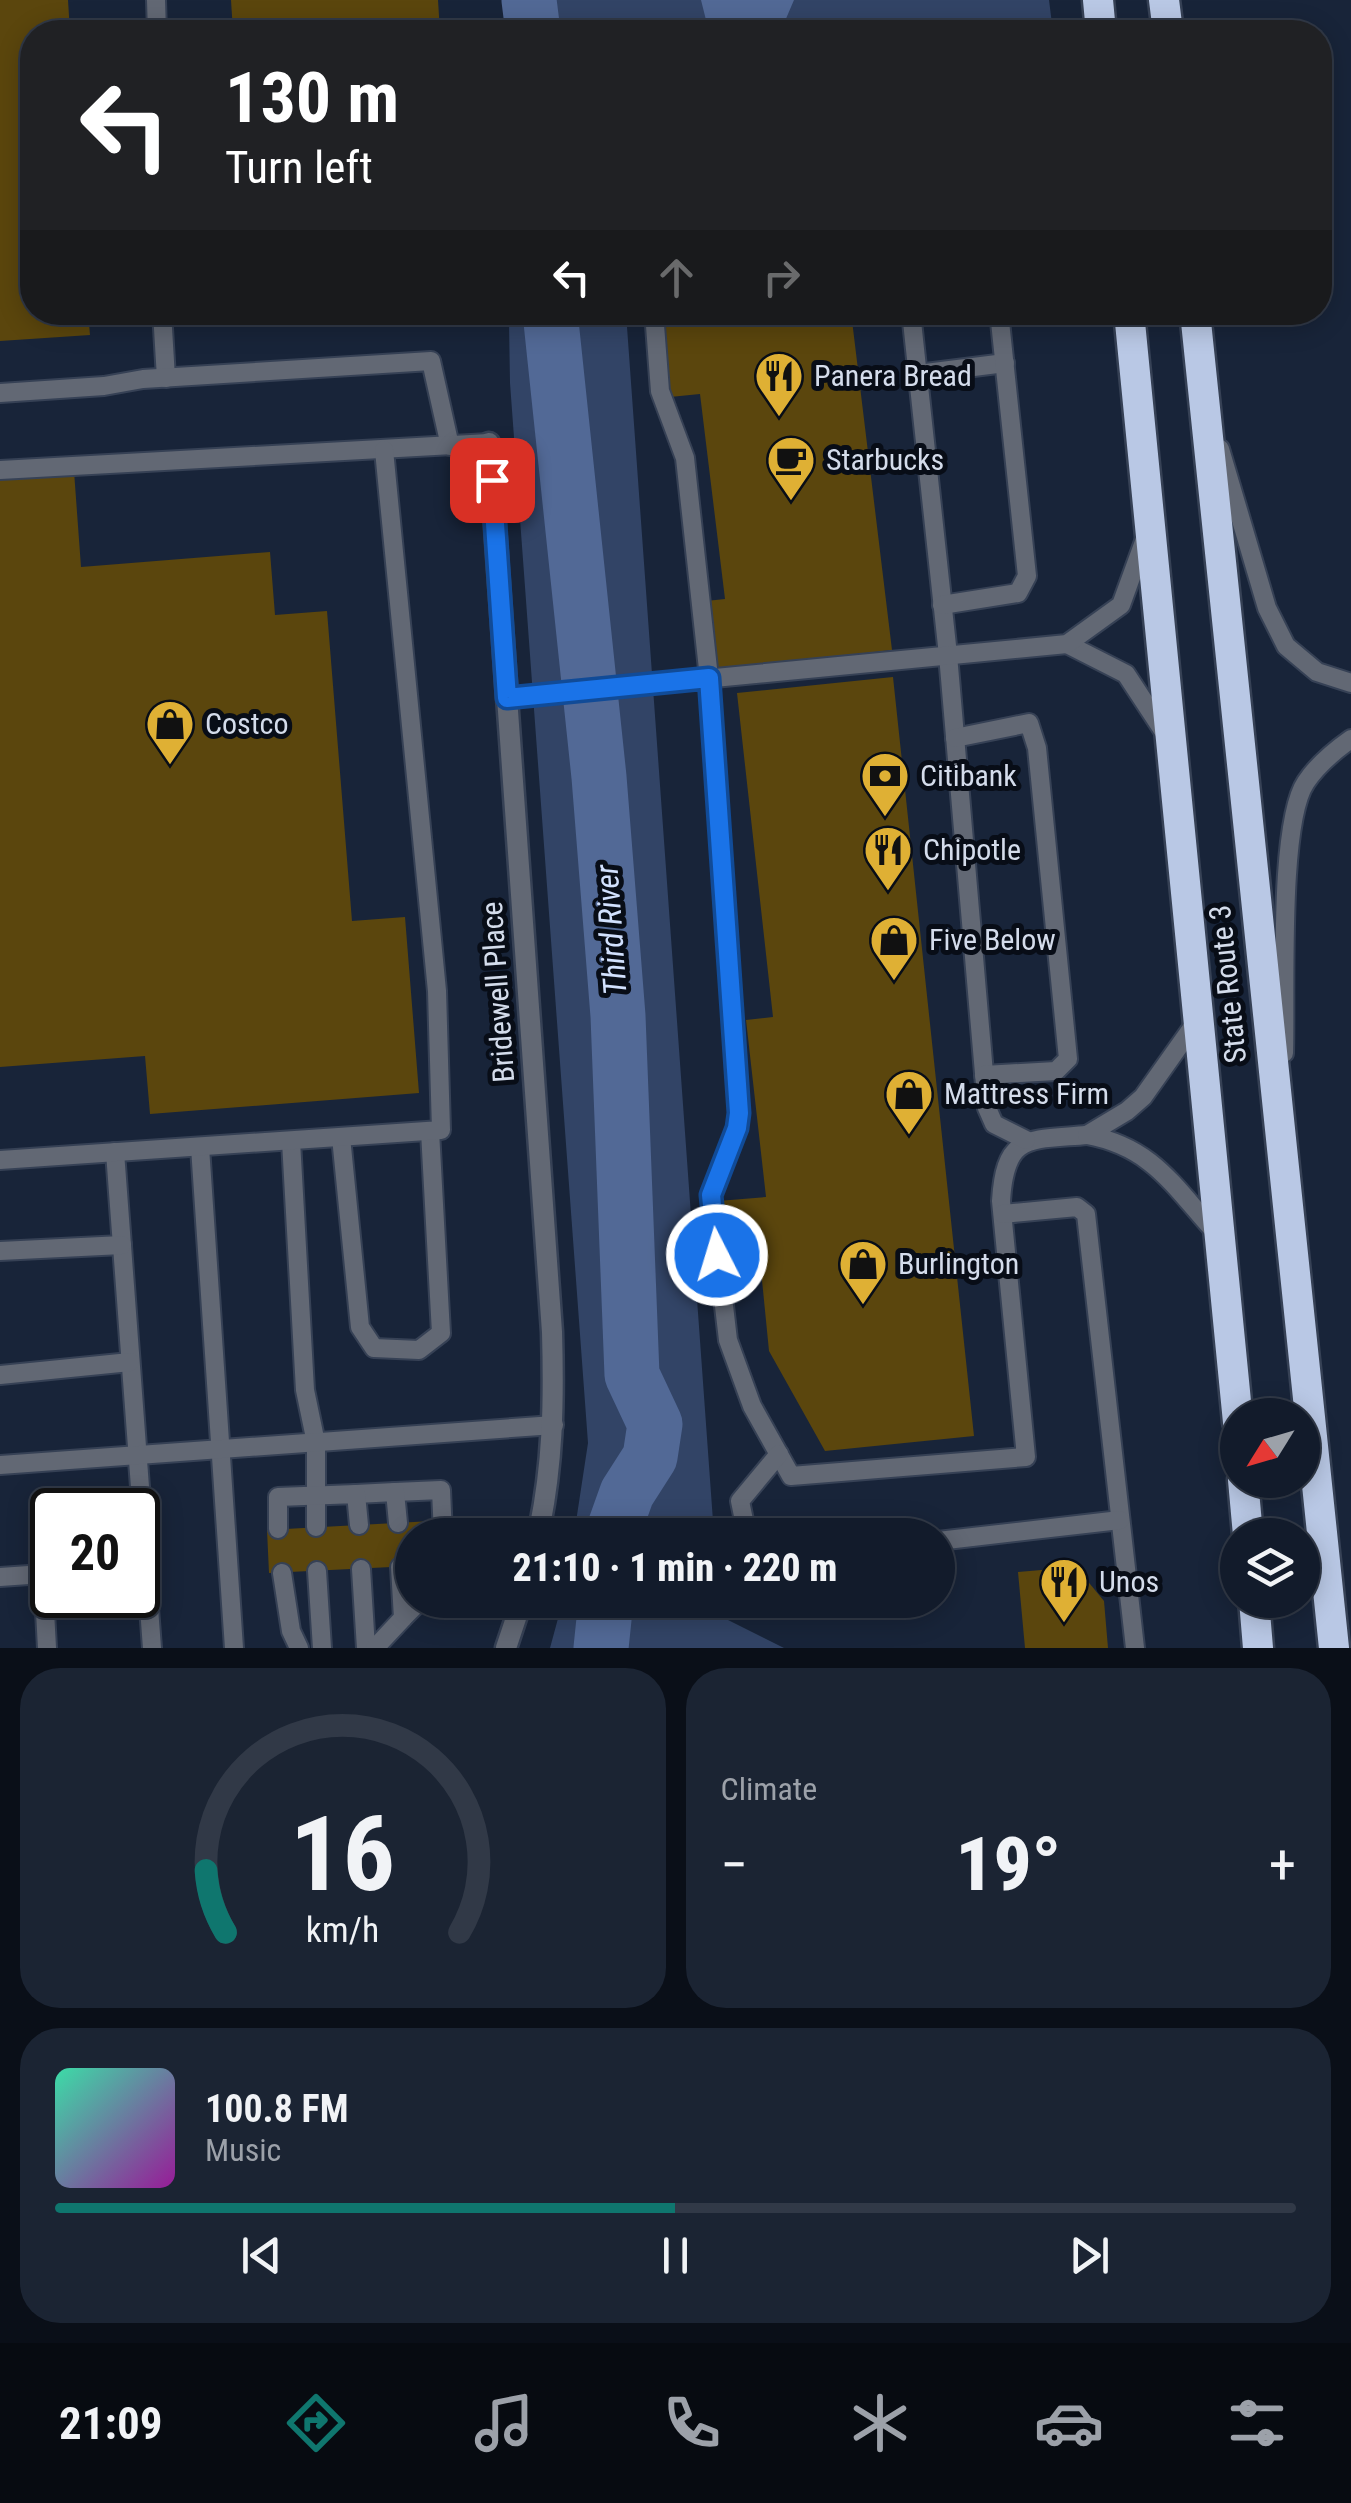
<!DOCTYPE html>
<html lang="en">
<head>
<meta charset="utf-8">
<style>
	body { margin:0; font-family:"Roboto Condensed",sans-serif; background:#1b2433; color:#f1f3f6; height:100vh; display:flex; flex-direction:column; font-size:38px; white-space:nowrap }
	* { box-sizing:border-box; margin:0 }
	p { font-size:32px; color:#9ca1a9 }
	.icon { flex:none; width:55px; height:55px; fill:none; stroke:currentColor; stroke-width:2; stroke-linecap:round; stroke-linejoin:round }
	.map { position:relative; height:1648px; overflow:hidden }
	.sheet { display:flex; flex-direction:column; gap:20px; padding:20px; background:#0a0f18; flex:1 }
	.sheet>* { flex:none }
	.top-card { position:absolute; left:20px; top:20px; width:1312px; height:305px; border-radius:40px; box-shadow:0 5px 25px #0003,0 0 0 2px #313947; background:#202124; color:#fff; overflow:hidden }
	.needle { width:65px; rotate:233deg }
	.buttons { position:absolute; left:1220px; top:1398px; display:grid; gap:20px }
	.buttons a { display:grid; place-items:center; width:100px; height:100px; border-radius:50%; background:#121b2b; box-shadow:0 5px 25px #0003,0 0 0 2px #313947; font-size:50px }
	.speed { position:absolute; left:30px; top:1488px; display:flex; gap:20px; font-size:50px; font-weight:700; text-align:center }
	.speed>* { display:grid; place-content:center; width:130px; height:130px; border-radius:50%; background:#121b2b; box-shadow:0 5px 25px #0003,0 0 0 2px #313947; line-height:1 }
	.speed .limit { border:5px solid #111; border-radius:15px; background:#fff; color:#111 }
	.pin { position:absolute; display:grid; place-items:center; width:85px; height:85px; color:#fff; margin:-42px; border-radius:20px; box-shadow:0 5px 15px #0006 }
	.me { position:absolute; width:110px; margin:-55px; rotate:355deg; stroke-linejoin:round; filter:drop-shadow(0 0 8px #0008) }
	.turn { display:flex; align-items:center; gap:35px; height:210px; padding:0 40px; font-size:45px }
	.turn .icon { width:130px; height:130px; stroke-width:2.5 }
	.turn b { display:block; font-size:70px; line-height:85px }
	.lanes { display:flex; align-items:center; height:95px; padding:0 40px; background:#0003; justify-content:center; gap:50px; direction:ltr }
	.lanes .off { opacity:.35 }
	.big { font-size:75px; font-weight:800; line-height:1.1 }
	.sheet .card { flex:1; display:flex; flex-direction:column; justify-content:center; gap:15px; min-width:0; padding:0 35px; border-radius:40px; background:#1b2433 }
	.sheet .dial { align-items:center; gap:0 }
	.dial svg { height:260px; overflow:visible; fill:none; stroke:#313947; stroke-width:7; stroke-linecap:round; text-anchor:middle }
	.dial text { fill:#f1f3f6; stroke:none }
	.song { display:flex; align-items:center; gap:30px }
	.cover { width:120px; height:120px; border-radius:15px; background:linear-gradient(135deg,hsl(160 70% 55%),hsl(300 70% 35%)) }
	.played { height:10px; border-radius:5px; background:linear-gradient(90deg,#0f766e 50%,#313947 50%) }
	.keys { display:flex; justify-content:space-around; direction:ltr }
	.heat { display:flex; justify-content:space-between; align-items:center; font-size:55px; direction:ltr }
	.sheet .tiles { flex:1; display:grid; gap:20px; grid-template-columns:1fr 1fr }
	.card:last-child { grid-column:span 2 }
	.trip { position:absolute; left:395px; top:1518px; width:560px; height:100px; border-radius:50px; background:#121b2b; box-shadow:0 5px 25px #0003,0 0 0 2px #313947; font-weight:800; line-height:100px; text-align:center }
	.menu { display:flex; height:160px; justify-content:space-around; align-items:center; background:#070b11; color:#9ca1a9 }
	.menu .icon { width:70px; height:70px }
	.menu .current { color:#0f766e }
	.menu b { font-size:45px; color:#f1f3f6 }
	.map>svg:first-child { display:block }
</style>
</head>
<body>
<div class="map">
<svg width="1351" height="1648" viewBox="0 0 1351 1648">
	<rect width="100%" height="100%" fill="#182439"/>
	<g fill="#324466">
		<path d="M509,0H1049L1053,32H512Z"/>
		<path d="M534,313H626L714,1535H574L588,1443L510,383L509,323L534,322Z"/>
		<path d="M563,1600H718L720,1616L784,1648H550Z"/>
	</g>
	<path fill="#526996" d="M701,0H794L782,28L785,32H709Z"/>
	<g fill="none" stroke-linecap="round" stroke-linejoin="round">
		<g stroke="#526996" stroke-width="55">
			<path d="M529,0L533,32"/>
			<path d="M550,312L599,777L618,1016L632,1375L655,1424L650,1457L627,1493L612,1535"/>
			<path d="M601,1648L606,1600"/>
		</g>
	</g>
	<g fill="#5b460d">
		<path d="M0,0H68L70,32H32V312H88L90,335L0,341Z"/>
		<path d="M231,0H438L440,32H233Z"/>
		<path d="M660,312H851L892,650L714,670L706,601L725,599L700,394L670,397Z"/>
		<path d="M74,471L81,567L270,552L275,615L327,611L352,921L405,917L419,1093L150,1114L145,1056L0,1067V477Z"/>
		<path d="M893,677L974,1436L825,1451L769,1351L760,1260L743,1261L741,1236L722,1237L718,1201L766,1197L746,1020L773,1017L737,693Z"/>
		<path d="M432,1521L433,1535H412V1566L269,1573L267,1530Z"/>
		<path d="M1076,1567L1104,1601L1108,1648H1025L1018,1572Z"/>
	</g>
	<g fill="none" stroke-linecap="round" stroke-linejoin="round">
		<g stroke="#364155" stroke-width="22">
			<g id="lane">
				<path d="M156,0L157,32"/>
				<path d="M162,312L166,378"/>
				<path d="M654,312L660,391L685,458L709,678L739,1113L737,1128L711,1195L728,1340L752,1406L791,1476L1026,1457L1001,1201C1005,1133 1029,1140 1087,1135"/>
				<path d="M911,312L948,655L987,1108L994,1124L1026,1140"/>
				<path d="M918,374L1005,363"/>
				<path d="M0,393L104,386L143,379L431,361L450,446"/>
				<path d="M1220,449L1267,608L1286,646L1317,672L1351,683"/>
				<path d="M0,470L489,443"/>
				<path d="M942,605L1018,593L1027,576L999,312"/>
				<path d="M1067,644L1126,674L1166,735"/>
				<path d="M507,698L1067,644L1121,605L1145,539"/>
				<path d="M955,738L1029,723L1037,748L1068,1059L1056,1071L984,1075"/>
				<path d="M1199,1018L1143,1097L1127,1111L1087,1135C1153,1147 1174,1187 1217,1234"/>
				<path d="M1284,1053C1286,995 1278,823 1306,782C1318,764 1334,751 1351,739"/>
				<path d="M341,1137L360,1327L374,1348L419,1350L441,1333L430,1131"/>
				<path d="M291,1141L305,1390L316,1443V1527"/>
				<path d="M200,1147L234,1648"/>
				<path d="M115,1152L152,1648"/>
				<path d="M0,1160L441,1130L437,991L384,450"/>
				<path d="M1003,1214L1077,1207L1086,1214L1135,1648"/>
				<path d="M0,1251L122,1245"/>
				<path d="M0,1375L130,1362"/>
				<path d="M0,1465L554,1425"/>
				<path d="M395,1492L441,1490L443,1535"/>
				<path d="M356,1494L395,1492L398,1523"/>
				<path d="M278,1529V1497L356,1494L359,1525"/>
				<path d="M747,1535L740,1501L779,1454"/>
				<path d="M938,1541L1120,1520"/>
				<path d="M361,1569L366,1648"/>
				<path d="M317,1571L322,1648"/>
				<path d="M282,1573L291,1631L299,1648"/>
				<path d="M0,1577L43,1574L47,1648"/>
				<path d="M403,1618L421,1600"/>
				<path d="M375,1648L403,1618L400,1567"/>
			</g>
		</g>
		<g stroke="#364155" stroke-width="25">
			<g id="street">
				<path d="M489,443L552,1332C554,1401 553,1467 538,1535"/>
				<path d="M506,1648L522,1600"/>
			</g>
		</g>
		<g stroke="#364155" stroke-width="35">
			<g id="highway">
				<path d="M1098,0L1101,32"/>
				<path d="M1164,0L1168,32"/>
				<path d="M1129,312L1238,1422"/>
				<path d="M1195,312L1334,1648"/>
				<path d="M1243,1480L1248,1535"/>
				<path d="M1254,1600L1258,1648"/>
			</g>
		</g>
		<use href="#lane" stroke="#626874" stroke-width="18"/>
		<use href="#street" stroke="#626874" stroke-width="20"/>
		<use href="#highway" stroke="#b9c8e5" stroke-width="30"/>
	</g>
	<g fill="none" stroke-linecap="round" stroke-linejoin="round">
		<g stroke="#114b97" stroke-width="25">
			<path id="route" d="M492,480L507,698L709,678L739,1113L737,1128L711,1195L717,1255"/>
		</g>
		<use href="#route" stroke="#1a73e8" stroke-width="18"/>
	</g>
	<defs>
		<g id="restaurant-pin" transform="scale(2.5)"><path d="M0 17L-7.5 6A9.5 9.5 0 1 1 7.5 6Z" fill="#dfb034" stroke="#080d17"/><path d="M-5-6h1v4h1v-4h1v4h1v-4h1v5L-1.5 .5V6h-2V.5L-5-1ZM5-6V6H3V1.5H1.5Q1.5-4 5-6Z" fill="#111"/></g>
		<g id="cafe-pin" transform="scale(2.5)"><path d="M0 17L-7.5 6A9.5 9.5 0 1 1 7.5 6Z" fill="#dfb034" stroke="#080d17"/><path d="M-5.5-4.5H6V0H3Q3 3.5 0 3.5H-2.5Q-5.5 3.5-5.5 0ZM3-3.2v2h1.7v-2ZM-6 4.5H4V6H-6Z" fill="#111"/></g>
		<g id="shop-pin" transform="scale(2.5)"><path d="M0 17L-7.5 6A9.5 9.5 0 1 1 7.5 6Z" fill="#dfb034" stroke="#080d17"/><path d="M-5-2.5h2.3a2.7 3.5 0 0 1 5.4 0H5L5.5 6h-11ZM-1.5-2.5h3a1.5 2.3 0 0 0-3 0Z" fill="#111"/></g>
		<g id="bank-pin" transform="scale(2.5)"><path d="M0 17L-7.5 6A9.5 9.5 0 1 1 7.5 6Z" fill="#dfb034" stroke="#080d17"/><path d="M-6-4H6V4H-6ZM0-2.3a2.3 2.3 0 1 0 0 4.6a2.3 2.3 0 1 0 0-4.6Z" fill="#111"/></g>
	</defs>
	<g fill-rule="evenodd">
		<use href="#restaurant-pin" x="779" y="376"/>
		<use href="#cafe-pin" x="791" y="460"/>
		<use href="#shop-pin" x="170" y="724"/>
		<use href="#bank-pin" x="885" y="776"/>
		<use href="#restaurant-pin" x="888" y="850"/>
		<use href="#shop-pin" x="894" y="940"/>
		<use href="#shop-pin" x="909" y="1094"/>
		<use href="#shop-pin" x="863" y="1264"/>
		<use href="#restaurant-pin" x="1064" y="1582"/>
	</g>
	<g text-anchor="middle" stroke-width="10" stroke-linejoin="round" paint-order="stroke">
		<g font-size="30" fill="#d4dceb" stroke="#080d17" text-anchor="start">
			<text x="814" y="386">Panera Bread</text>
			<text x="826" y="470">Starbucks</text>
			<text x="205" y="734">Costco</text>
			<text x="920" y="786">Citibank</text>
			<text x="923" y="860">Chipotle</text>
			<text x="929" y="950">Five Below</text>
			<text x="944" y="1104">Mattress Firm</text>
			<text x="898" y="1274">Burlington</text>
			<text x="1099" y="1592">Unos</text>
		</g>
		<g font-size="30" fill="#d4dceb" stroke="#080d17">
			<text transform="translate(1228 984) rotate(-96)" y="10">State Route 3</text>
			<text transform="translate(498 992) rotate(-94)" y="10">Bridewell Place</text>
		</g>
		<g font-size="32" font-style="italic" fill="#d2e1fe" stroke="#080d17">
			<text transform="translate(611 930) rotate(-94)" y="11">Third River</text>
		</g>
	</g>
</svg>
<div class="buttons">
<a><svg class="needle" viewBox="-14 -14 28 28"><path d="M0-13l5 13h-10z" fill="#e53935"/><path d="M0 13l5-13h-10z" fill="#9ca1a9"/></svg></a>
<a><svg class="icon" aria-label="layers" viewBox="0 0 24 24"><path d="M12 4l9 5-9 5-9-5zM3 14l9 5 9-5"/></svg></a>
</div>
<div class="speed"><div class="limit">20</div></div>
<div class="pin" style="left:492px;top:480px;background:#d93025"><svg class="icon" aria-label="arrive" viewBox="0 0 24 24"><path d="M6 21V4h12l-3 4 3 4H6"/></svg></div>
<svg class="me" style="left:717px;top:1255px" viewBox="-20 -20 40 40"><circle r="17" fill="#1a73e8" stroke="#fff" stroke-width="3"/><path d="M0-11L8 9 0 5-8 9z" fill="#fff"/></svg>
<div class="trip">21:10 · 1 min · 220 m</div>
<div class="top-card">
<div class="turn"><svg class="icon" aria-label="left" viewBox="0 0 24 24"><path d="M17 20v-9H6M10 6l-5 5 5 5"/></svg><div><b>130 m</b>Turn left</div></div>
<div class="lanes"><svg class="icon" aria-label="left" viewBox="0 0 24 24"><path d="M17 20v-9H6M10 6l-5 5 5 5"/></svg><svg class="icon off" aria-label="ahead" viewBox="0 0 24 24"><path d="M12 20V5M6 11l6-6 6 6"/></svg><svg class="icon off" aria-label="right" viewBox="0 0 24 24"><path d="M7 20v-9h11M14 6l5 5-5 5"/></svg></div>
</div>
</div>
<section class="sheet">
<div class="tiles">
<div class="card dial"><svg viewBox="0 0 100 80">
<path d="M14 69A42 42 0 1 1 86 69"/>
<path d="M14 69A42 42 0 0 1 8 50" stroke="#0f766e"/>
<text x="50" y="56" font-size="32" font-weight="700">16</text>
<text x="50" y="72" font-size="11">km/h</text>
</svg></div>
<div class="card"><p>Climate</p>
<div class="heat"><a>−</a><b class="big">19°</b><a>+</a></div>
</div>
<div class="card">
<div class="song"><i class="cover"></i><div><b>100.8 FM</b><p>Music</p></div></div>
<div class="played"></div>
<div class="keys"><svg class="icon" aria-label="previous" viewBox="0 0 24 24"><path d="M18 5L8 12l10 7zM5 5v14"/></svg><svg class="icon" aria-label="pause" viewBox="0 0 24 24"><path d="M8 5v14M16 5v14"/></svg><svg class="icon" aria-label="next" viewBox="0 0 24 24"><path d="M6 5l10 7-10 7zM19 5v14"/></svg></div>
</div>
</div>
</section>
<nav class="menu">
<b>21:09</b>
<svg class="icon current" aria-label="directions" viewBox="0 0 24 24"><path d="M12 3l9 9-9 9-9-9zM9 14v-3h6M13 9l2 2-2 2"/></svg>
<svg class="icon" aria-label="music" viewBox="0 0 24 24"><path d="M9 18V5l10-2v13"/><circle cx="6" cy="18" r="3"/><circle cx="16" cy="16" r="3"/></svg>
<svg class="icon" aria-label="phone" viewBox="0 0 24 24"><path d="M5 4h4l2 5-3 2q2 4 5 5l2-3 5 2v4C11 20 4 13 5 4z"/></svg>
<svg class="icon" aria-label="climate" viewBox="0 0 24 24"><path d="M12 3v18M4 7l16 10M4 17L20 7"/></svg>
<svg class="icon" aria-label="car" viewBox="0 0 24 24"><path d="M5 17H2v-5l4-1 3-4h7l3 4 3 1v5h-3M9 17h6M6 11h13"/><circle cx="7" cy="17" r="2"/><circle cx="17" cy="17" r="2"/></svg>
<svg class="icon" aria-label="filters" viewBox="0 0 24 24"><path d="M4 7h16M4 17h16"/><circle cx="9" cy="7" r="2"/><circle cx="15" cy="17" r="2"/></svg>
</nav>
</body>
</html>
